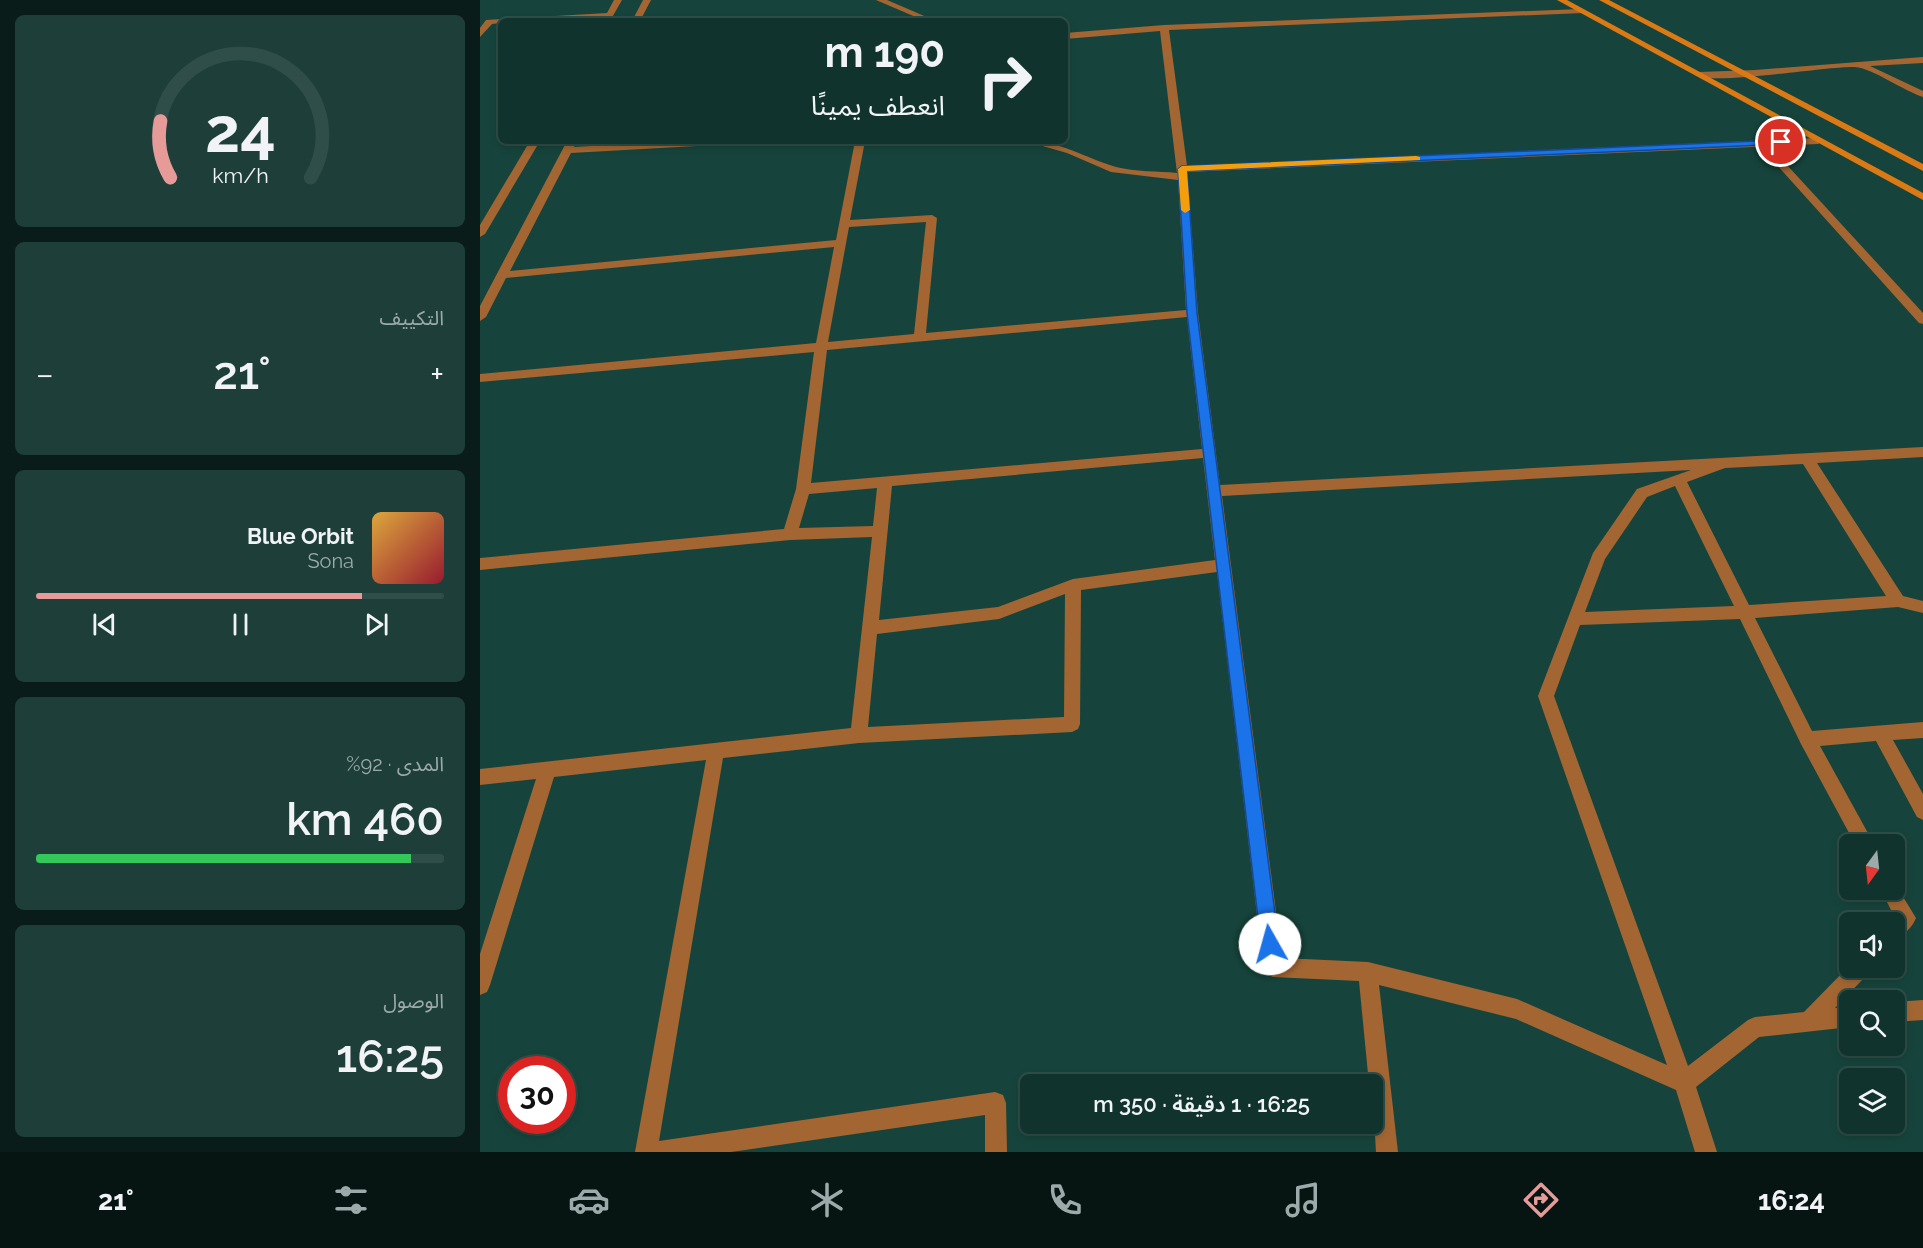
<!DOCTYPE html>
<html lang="ar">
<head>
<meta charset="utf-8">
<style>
	body { margin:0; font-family:Raleway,"Noto Sans Arabic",sans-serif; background:#1e3f39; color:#f1f3f6; direction:rtl; height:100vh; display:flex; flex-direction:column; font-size:22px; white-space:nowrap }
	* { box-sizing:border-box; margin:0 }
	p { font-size:20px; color:#9caaaa }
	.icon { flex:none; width:33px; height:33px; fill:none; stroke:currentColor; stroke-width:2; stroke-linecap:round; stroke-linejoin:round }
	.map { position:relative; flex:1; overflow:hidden; direction:ltr }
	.drawer { display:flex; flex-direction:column; gap:15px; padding:15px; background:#091c19; width:480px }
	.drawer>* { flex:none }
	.hud { position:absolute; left:18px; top:18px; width:570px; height:126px; border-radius:9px; box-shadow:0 3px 9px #0003,0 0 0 2px #304e49; direction:rtl; background:#10332d; color:#f1f3f6; overflow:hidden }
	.needle { width:39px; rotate:195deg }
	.buttons { position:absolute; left:1359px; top:834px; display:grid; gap:12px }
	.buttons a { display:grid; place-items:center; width:66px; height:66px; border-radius:9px; background:#10332d; box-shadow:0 3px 9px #0003,0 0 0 2px #304e49; font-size:30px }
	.speed { position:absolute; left:18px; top:1056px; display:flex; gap:12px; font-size:30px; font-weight:700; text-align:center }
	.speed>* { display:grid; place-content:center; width:78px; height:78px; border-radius:50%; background:#10332d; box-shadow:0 3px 9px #0003,0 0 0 2px #304e49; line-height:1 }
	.speed .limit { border:9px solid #d22; background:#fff; color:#111 }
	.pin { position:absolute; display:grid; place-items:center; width:51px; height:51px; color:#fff; margin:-26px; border:3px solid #fff; border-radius:50%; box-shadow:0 2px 6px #0007 }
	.me { position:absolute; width:66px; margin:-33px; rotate:353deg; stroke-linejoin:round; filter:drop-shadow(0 0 4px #0008) }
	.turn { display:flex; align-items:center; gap:21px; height:126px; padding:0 24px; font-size:27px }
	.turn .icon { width:78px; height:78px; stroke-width:2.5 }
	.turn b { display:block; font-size:42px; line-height:51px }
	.big { font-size:45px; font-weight:600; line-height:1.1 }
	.drawer .widget { flex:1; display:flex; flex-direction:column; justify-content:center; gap:9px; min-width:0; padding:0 21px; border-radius:9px; background:#1e3f39 }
	.drawer .dial { align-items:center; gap:0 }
	.dial svg { height:156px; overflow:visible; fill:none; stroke:#304e49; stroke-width:7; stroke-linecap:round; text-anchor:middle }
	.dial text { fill:#f1f3f6; stroke:none }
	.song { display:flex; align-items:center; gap:18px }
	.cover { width:72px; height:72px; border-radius:9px; background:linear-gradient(135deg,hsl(40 70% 55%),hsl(350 70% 35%)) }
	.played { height:6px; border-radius:3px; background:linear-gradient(90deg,#e69b98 80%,#304e49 80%) }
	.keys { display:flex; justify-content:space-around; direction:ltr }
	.heat { display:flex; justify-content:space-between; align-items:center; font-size:33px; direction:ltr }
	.charge { height:9px; border-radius:4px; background:linear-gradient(90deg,#34c759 92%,#304e49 0) }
	.trip { position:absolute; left:540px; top:1074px; width:363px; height:60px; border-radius:9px; background:#10332d; box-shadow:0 3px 9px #0003,0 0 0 2px #304e49; font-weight:600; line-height:60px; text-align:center; direction:rtl }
	.menu { display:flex; height:96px; justify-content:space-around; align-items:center; background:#061412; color:#9caaaa }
	.menu .icon { width:42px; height:42px }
	.menu .active { color:#e69b98 }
	.menu b { font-size:27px; color:#f1f3f6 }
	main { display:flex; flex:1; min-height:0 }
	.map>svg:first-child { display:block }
</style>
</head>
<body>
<main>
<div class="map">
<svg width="1443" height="1152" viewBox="0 0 1443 1152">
	<rect width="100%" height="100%" fill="#16443c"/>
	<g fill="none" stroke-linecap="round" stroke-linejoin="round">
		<path fill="#a36632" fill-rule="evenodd" d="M1279,141H1285L1443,313V324L1439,323L1279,145Z"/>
		<g fill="#a36632" fill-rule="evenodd">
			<path d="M134,0H142L130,21H122L124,18L21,21V23L12,24L0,37V28L6,20L127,13Z"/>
			<path d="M163,0H171L160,21H152Z"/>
			<path d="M396,0H407L456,21H445Z"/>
			<path d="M1100,9H1103V13L689,30L707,166L1338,138L1343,141L1338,144L707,172L718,313L740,485L1443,447V457L1337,463L1423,596L1443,601V613L1418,607L1275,618L1332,731L1443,722V738L1413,740L1443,794V820L1437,817L1396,741L1340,746L1394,844H1375L1321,744L1260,619L1100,625L1074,696L1208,1066L1268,1020L1275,1017L1324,1012L1370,965V968H1390L1387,975L1355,1008L1370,1007V1027L1279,1037L1216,1087L1237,1152H1215L1196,1090L1036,1019L899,985L918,1152H896L892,1084H889L879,981L793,977L786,974L783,967L737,572L601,590L600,724L598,729L592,732L379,743L243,758L179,1141L515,1092L523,1095L526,1103L527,1152H505V1115L251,1152H155L226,760L74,777L10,985L7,992L0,995V954L56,779L0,785V769L371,728L392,537L310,540L0,570V558L304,529L316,489L334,352L0,382V374L336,343L354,247L26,278L6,317L0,321V306L87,141H97L94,147L198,141H257L252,144L91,153L30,271L356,240L375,141H385L370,220L452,215L457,218L446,333L706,310L698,180L631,172L587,153L545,141C581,141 603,157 636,167C655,172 678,171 697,173L680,31L585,39V33L684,25ZM446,222L434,334L348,342L369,227ZM707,317L722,449L331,483L347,350ZM723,458L735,560L593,579L518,607L399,620L412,486ZM1323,464L1406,596L1269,605L1207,482L1245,468ZM1211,470L1157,489L1113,553L1058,696L1187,1065L1037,999L888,962L802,958L742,496ZM1195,486L1254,606L1105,612L1125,559L1167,497ZM397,488L393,526L319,528L329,494ZM585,594L584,717L388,727L397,634L519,619Z"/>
			<path d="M1443,57V63L1390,66L1443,91V97C1424,91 1392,68 1375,67C1347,66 1231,86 1215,75L1219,72L1275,70Z"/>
			<path d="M50,141H60L5,234L0,237V225Z"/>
			<path d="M1414,882L1436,918C1432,928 1424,935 1414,939V922H1408L1414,916L1401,890H1414Z"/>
			<path d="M1443,1000V1020L1414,1022V1002Z"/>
		</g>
		<g fill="#db7a14" fill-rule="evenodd">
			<path d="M1077,0H1087L1443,193V200Z"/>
			<path d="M1119,0H1129L1443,164V171Z"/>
		</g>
	</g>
	<path fill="#1a73e8" stroke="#114b97" stroke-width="1.5" d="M1301,140H1304V144L707,171L717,313L799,944L796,950L790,952L783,950L781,944L707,313L698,169L702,166Z"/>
	<path fill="#f59e0b" d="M936,156L940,157V160L707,171L710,210L705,213L701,210L698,169L702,166Z"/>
</svg>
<div class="buttons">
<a><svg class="needle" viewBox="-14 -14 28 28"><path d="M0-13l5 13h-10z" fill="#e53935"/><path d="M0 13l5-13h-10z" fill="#9caaaa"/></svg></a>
<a><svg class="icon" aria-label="sound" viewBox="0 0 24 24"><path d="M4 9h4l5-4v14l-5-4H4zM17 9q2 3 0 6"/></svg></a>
<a><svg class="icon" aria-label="search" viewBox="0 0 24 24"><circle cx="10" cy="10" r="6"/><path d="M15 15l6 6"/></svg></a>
<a><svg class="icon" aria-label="layers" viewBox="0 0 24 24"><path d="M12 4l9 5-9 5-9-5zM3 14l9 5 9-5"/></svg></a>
</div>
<div class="speed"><div class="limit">30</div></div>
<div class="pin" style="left:1301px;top:142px;background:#d93025"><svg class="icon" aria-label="arrive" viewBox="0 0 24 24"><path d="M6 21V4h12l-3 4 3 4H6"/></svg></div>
<svg class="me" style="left:790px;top:944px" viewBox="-20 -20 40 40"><circle r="19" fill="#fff"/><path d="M0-13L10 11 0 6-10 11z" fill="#1a73e8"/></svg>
<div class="trip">16:25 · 1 دقيقة · 350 m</div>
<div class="hud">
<div class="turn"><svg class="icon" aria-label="right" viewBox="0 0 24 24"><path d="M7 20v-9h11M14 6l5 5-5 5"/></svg><div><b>190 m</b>انعطف يمينًا</div></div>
</div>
</div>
<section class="drawer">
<div class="widget dial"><svg viewBox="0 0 100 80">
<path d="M14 69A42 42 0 1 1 86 69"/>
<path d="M14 69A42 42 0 0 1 9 40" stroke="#e69b98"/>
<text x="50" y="56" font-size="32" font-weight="700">24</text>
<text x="50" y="72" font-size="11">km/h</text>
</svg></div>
<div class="widget"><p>التكييف</p>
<div class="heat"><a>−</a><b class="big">21°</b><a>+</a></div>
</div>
<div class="widget">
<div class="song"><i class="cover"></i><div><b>Blue Orbit</b><p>Sona</p></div></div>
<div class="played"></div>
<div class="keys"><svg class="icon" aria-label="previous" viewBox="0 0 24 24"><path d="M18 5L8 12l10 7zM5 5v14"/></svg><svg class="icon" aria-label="pause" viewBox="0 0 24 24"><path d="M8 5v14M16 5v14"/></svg><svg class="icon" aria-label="next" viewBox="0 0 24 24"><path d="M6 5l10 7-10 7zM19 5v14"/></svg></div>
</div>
<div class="widget"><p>المدى · 92%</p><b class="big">460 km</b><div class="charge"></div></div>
<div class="widget"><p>الوصول</p><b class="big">16:25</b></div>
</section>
</main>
<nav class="menu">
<b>16:24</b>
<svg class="icon active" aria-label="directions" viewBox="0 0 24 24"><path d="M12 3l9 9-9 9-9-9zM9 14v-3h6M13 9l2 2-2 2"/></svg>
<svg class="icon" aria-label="music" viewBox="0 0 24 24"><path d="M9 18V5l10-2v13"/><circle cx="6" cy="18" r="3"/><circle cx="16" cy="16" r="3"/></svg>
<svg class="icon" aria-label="phone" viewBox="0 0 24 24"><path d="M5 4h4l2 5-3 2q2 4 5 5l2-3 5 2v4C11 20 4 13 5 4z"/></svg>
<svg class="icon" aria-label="climate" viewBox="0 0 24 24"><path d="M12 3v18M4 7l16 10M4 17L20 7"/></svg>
<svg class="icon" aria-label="car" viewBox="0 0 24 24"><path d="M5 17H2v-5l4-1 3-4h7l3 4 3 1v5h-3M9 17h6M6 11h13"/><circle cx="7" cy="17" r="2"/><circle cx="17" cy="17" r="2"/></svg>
<svg class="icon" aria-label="filters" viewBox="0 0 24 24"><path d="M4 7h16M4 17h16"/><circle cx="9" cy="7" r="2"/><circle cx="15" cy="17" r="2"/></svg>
<b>21°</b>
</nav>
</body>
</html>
